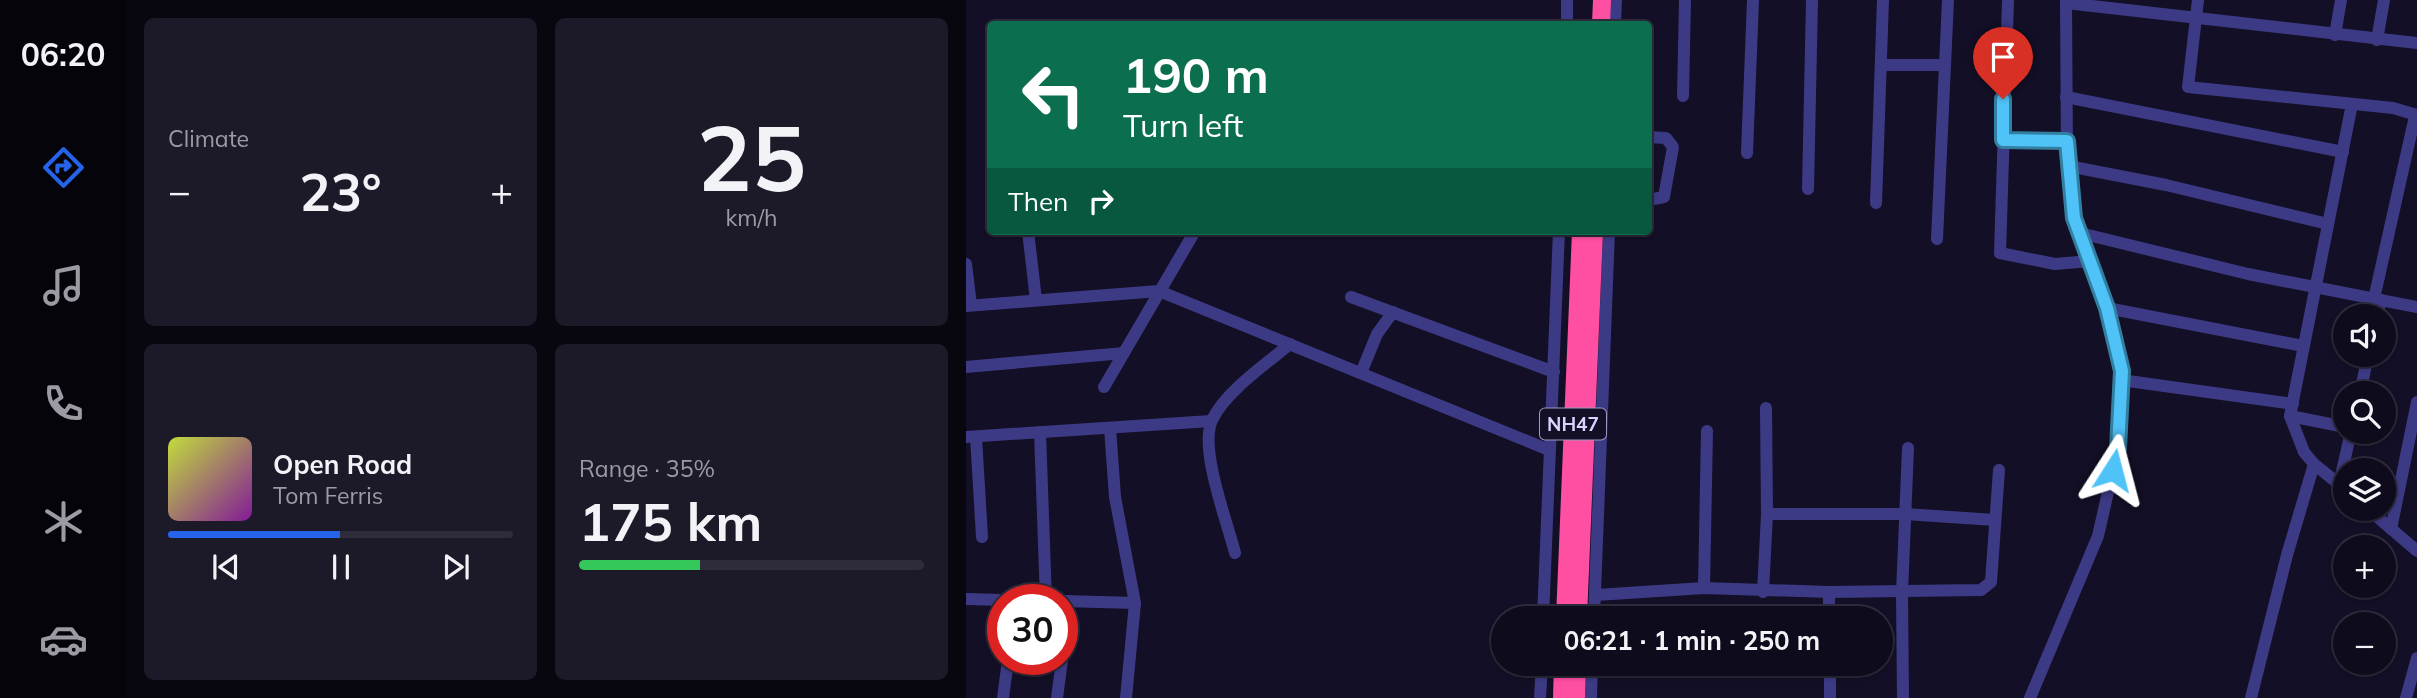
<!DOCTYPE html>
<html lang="en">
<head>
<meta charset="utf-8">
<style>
	body { margin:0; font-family:Mulish,sans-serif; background:#1c1929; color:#f1f3f6; height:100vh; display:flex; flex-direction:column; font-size:26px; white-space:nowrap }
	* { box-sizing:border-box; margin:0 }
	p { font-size:23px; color:#9b9ba3 }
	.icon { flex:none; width:38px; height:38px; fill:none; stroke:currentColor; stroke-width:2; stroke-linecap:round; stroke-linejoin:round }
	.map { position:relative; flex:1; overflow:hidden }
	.panel { display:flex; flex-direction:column; gap:18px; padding:18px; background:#08060f; width:840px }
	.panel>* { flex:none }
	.banner { position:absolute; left:21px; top:21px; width:665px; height:214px; border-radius:7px; box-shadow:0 2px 5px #0004,0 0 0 2px #2e2b3b; background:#0b6e4f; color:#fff; overflow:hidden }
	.controls { position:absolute; left:1367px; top:304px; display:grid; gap:14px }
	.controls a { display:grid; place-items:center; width:63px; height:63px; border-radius:50%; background:#0e0b1c; box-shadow:0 2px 5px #0004,0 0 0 2px #2e2b3b; font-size:35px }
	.speed { position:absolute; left:21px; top:584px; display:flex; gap:14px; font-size:35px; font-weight:700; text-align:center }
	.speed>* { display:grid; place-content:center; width:91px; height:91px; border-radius:50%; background:#0e0b1c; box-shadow:0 2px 5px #0004,0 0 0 2px #2e2b3b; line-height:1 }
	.speed .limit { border:10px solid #d22; background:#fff; color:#111 }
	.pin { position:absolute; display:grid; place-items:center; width:60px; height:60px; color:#fff; margin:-72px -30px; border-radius:50% 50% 50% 0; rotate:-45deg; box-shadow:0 0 7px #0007 }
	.pin .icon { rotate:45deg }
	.me { position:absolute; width:77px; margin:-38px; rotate:9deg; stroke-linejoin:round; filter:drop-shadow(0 0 5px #0008) }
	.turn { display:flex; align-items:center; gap:24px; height:147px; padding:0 21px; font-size:32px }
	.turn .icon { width:91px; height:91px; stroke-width:2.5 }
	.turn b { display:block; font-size:49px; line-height:60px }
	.then { display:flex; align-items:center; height:66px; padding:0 21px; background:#0003; gap:14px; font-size:26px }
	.big { font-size:52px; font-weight:700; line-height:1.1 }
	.panel .widget { flex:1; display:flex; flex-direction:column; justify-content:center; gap:10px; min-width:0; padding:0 24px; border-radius:10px; background:#1c1929 }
	.panel .dial { align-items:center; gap:0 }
	.dial b { font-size:91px; line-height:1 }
	.song { display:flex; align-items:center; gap:21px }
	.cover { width:84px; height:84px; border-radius:10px; background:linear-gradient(135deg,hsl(70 70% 55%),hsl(290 70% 35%)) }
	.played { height:7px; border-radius:4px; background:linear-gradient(90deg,#2563eb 50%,#2e2b3b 50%) }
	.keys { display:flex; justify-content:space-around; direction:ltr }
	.heat { display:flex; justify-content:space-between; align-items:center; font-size:38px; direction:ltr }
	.charge { height:10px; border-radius:5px; background:linear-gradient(90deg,#34c759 35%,#2e2b3b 0) }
	.panel .tiles { flex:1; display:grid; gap:18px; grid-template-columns:repeat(2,1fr) }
	.trip { position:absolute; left:525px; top:606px; width:402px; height:70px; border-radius:35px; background:#0e0b1c; box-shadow:0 2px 5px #0004,0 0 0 2px #2e2b3b; font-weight:700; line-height:70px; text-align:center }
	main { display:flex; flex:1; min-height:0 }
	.tabs { display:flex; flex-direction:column; width:126px; justify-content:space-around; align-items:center; background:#06040b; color:#9b9ba3 }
	.tabs .icon { width:49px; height:49px }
	.tabs .on { color:#2563eb }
	.tabs b { font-size:32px; color:#f1f3f6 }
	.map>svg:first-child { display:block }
</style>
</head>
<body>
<main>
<nav class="tabs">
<b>06:20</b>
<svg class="icon on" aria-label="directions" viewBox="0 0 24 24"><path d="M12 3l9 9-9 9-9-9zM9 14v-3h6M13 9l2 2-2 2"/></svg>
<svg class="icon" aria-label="music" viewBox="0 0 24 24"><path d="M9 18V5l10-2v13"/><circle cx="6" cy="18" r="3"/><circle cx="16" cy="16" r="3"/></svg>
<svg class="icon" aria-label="phone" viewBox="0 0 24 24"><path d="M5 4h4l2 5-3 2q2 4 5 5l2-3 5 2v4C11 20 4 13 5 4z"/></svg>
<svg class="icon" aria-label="climate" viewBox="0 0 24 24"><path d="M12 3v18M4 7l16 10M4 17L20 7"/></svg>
<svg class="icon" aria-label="car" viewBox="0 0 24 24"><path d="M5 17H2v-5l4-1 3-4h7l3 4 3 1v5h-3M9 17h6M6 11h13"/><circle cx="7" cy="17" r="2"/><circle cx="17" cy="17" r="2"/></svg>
</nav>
<section class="panel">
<div class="tiles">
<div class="widget"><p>Climate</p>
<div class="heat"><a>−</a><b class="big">23°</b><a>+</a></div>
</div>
<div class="widget dial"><b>25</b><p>km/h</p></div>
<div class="widget">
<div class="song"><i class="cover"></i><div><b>Open Road</b><p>Tom Ferris</p></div></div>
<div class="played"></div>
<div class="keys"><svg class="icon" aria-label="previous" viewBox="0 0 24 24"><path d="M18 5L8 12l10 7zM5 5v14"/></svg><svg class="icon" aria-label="pause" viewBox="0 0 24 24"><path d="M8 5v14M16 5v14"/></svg><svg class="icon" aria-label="next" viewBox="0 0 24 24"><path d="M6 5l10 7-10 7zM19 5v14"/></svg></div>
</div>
<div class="widget"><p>Range · 35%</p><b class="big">175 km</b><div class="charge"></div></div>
</div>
</section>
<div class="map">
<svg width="1451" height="698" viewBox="0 0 1451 698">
	<rect width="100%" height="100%" fill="#130f26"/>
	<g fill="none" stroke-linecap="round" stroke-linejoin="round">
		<g stroke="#3d3a85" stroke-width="12">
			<path d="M1042,0L1034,253L1089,264L1124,261"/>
			<path d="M1232,0L1222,87L1427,108L1451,115"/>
			<path d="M1100,3L1451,43"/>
			<path d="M601,24V0"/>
			<path d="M649,24L650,0"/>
			<path d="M1369,35L1375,0"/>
			<path d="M1411,40L1418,0"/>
			<path d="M915,65H978"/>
			<path d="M717,96L719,0"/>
			<path d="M1100,97L1377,152"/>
			<path d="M682,137L700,138L707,147L698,197L682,200"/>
			<path d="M1037,140L1101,141"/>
			<path d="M781,153L787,0"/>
			<path d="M1102,166L1200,185L1362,224"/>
			<path d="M842,189L846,0"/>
			<path d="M910,203L917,0"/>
			<path d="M62,231L70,300"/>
			<path d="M1114,233L1282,274L1451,307"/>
			<path d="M971,239L982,0"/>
			<path d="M0,264L5,305"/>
			<path d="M385,297L588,372"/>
			<path d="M1408,299L1449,116"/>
			<path d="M0,306L193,291L583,450"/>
			<path d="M1141,308L1337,346"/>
			<path d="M1411,317L1415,300"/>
			<path d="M0,367L158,353"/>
			<path d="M395,373L411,334L427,312"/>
			<path d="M1155,380L1327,404"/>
			<path d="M138,387L229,231"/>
			<path d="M1394,394L1402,355"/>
			<path d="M1324,416L1379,427"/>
			<path d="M144,428L149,497L169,603L160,698"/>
			<path d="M74,432L80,600"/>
			<path d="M0,437L245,421"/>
			<path d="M10,437L16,537"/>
			<path d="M1373,484L1385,432"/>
			<path d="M1379,489L1348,464L1338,452L1324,416L1386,104"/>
			<path d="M1402,509L1451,551"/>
			<path d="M801,514H939L1029,520"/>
			<path d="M1425,529L1451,402"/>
			<path d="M269,553C261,521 233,449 246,420C259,392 300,364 324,344"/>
			<path d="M738,588L741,431"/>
			<path d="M797,592L801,514L800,408"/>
			<path d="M863,592V618"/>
			<path d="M630,595L738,588L863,592L1015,590L1025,582L1033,470"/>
			<path d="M0,599L37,600"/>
			<path d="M96,601L169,603"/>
			<path d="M577,618L593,231"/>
			<path d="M628,618L643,231"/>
			<path d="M96,658L103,601"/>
			<path d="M864,663V698"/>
			<path d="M37,698L42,660"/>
			<path d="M91,698L96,660"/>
			<path d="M574,698L576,663"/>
			<path d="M625,698L626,663"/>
			<path d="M937,698L936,593L942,448"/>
			<path d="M1064,698L1132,536L1152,448L1156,371L1141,308L1108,218L1105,199L1101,158L1100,0"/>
			<path d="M1285,698L1321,555L1348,464"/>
			<path d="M1440,698L1451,658"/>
		</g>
		<g stroke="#ff4fa3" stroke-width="18">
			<path d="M635,24L636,0"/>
			<path d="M599,618L615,231"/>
			<path d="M612,618L628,231"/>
			<path d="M596,698L597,663"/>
			<path d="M610,698L611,663"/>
		</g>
	</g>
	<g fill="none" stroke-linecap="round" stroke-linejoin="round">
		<g stroke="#337fa1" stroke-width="18">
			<path id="route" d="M1037,99V140L1101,141L1108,218L1141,308L1156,371L1152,448L1147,470"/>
		</g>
		<use href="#route" stroke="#4fc3f7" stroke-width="12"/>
	</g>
	<g text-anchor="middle" stroke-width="7" stroke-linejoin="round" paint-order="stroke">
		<rect fill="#130f26" stroke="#9e99be" stroke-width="2" x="574" y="408.5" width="66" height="31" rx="5"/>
		<g font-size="19" font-weight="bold" fill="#d9d4ff">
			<text x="607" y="431">NH47</text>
		</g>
	</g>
</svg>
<div class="controls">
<a><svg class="icon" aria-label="sound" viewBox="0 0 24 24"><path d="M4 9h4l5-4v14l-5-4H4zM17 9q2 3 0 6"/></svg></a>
<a><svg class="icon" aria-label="search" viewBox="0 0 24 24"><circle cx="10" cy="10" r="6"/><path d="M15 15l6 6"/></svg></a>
<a><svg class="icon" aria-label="layers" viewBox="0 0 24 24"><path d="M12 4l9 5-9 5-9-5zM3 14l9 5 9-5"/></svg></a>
<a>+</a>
<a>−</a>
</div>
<div class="speed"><div class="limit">30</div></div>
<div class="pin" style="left:1037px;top:99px;background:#d93025"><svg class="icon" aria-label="arrive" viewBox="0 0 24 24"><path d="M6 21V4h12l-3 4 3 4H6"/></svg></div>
<svg class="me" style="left:1147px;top:470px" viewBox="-20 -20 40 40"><path d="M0-17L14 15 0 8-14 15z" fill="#4fc3f7" stroke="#fff" stroke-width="4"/></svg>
<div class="trip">06:21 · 1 min · 250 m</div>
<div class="banner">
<div class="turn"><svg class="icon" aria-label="left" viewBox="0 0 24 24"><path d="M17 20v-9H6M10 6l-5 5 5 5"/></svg><div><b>190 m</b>Turn left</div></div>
<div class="then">Then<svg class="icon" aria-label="right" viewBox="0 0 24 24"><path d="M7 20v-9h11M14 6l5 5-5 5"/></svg></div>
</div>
</div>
</main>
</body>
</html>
